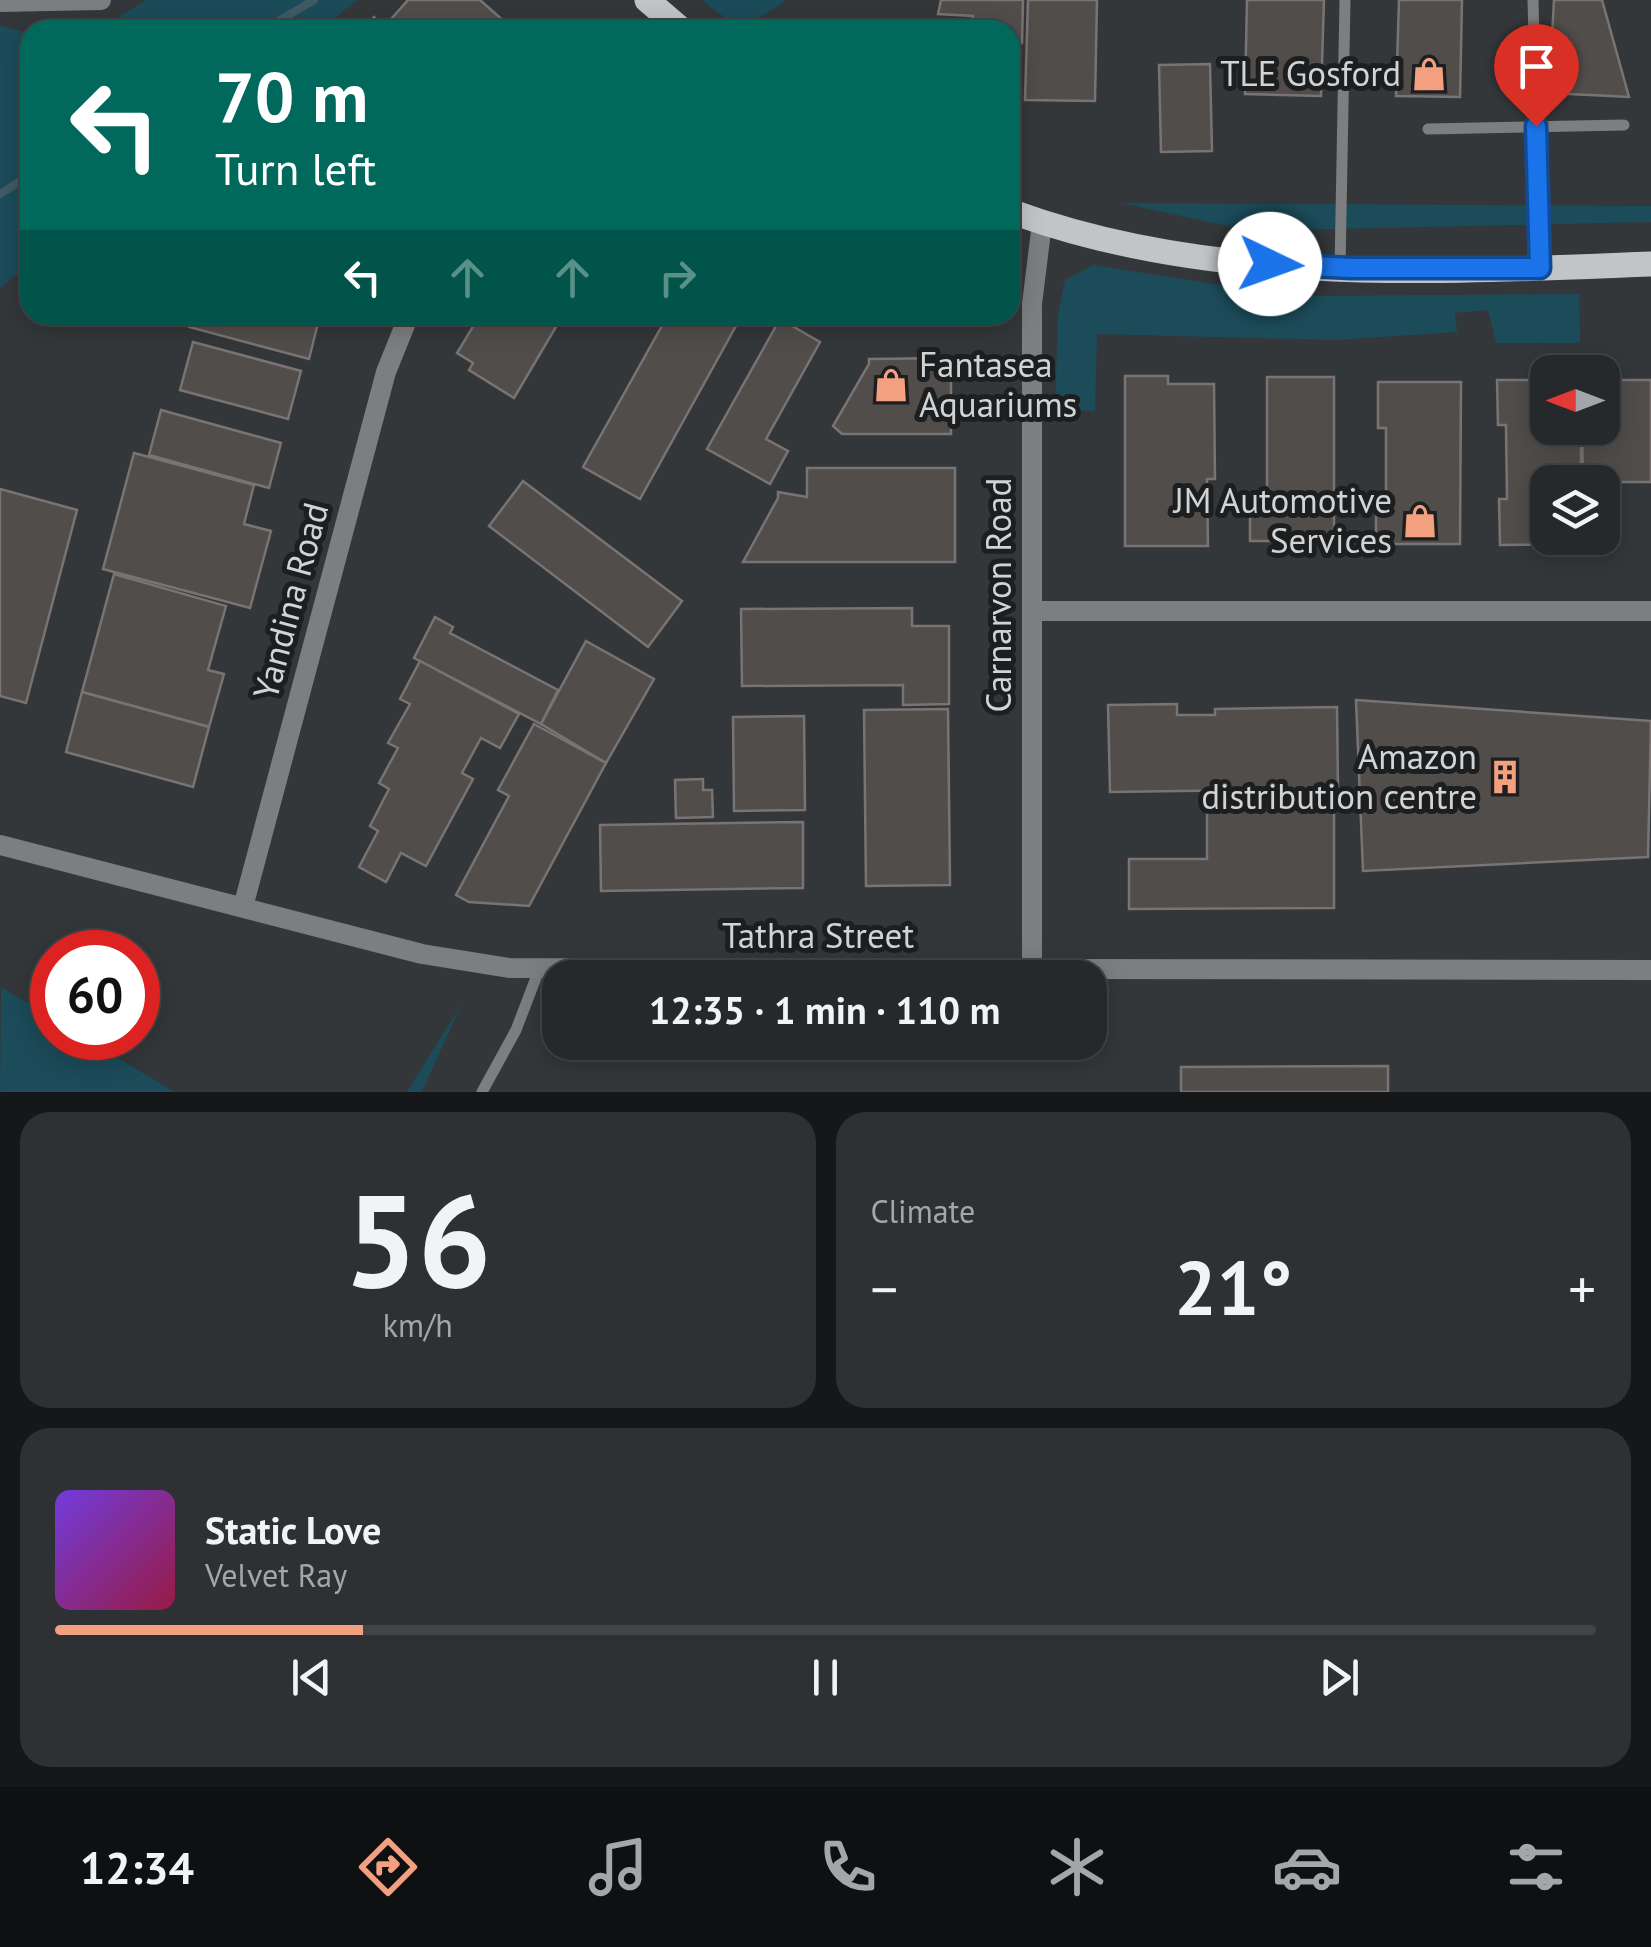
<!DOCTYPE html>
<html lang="en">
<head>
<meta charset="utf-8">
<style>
	body { margin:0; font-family:"PT Sans",sans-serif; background:#2e3133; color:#f1f3f6; height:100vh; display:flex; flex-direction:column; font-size:38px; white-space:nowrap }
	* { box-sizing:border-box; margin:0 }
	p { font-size:32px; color:#a4a6a9 }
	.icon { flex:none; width:55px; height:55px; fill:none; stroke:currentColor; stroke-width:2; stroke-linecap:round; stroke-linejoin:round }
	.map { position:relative; height:1092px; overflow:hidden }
	.details { display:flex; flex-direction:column; gap:20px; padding:20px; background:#151718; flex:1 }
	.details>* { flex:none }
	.banner { position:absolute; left:20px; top:20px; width:1000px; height:305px; border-radius:30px; box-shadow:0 5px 25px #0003,0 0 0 2px #424547; background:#00695c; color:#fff; overflow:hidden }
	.needle { width:65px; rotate:270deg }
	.fabs { position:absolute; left:1530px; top:355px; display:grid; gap:20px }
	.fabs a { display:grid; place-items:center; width:90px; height:90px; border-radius:20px; background:#26292b; box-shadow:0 5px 25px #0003,0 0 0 2px #424547; font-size:50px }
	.speed { position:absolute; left:30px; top:930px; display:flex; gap:20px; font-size:50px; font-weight:700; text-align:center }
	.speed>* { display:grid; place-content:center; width:130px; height:130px; border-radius:50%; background:#26292b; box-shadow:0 5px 25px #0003,0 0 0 2px #424547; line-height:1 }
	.speed .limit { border:15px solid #d22; background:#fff; color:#111 }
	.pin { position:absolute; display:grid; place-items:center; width:85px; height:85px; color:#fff; margin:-102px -42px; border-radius:50% 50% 50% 0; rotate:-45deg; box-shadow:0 0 10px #0007 }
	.pin .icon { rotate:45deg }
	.me { position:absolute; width:110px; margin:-55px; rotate:93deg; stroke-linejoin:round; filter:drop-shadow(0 0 8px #0008) }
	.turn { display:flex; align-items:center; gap:35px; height:210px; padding:0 30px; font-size:45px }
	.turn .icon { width:130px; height:130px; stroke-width:2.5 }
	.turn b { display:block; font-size:70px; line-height:85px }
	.lanes { display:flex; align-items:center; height:95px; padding:0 30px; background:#0003; justify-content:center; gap:50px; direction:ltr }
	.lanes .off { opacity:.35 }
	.big { font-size:75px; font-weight:600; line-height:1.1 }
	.details .card { flex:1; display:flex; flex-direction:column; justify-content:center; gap:15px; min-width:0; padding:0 35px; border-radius:30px; background:#2e3133 }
	.details .dial { align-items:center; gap:0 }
	.dial b { font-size:130px; line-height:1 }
	.song { display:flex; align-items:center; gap:30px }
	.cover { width:120px; height:120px; border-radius:15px; background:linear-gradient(135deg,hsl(260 70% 55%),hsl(340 70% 35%)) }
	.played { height:10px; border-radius:5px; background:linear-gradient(90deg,#f2a080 20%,#424547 20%) }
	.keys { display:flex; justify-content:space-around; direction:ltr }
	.heat { display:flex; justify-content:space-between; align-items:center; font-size:55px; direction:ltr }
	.details .tiles { flex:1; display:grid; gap:20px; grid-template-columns:1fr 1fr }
	.card:last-child { grid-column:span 2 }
	.trip { position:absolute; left:542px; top:960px; width:565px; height:100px; border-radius:30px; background:#26292b; box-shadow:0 5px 25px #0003,0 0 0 2px #424547; font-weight:600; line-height:100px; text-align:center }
	.menu { display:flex; height:160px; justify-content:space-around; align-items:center; background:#0f1011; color:#a4a6a9 }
	.menu .icon { width:70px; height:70px }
	.menu .selected { color:#f2a080 }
	.menu b { font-size:45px; color:#f1f3f6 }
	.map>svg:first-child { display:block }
</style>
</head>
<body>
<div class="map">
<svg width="1651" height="1092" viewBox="0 0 1651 1092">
	<rect width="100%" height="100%" fill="#333739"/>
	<g fill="#1c4b5a">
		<path d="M146,0H357L320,30H97Z"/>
		<path d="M702,0H784L785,1C744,29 741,32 702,0Z"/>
		<path d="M0,26L30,33V264L0,288Z"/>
		<path d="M1121,203L1651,206V222L1251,231Z"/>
		<path d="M1093,265L1292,296L1579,294L1580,343H1496L1488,310L1455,313L1457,332L1336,340L1097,334L1095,411L1055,410L1058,315L1065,280Z"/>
		<path d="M1,987L52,1018V1038H84L175,1092H0Z"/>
		<path d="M461,1005L422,1092H407Z"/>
	</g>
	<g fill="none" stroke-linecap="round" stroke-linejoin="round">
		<g stroke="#3f5b64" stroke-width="8">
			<path d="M263,30L314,0"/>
			<path d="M0,194L30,175"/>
		</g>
	</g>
	<g fill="#514d4b" stroke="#797473" stroke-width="2.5">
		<path d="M408,0H480L514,30H362L374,17L384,27Z"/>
		<path d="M941,0H1023L1022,43H1010V30H972L973,16L938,14Z"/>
		<path d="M1028,0H1097L1095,101L1025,100Z"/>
		<path d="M1247,0H1324L1321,96L1245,94Z"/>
		<path d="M1399,0H1462L1460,97L1396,96Z"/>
		<path d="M1554,0H1602L1629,97L1549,93Z"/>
		<path d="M1210,64L1212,151L1161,152L1159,65Z"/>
		<path d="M193,315H320L309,359L189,327Z"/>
		<path d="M480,315H563L514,398L469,370L473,363L457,353Z"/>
		<path d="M668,315H742L640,499L583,467Z"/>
		<path d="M780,319L820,342L766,439L788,451L770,484L707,449Z"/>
		<path d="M193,342L301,371L288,419L180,390Z"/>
		<path d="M951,358V434H842L833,426L869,364V359Z"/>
		<path d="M1125,376H1168V384H1214L1215,479H1207L1208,546H1125Z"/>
		<path d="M1267,377H1334V541H1250V513H1267Z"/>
		<path d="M1497,380H1548V428H1581V482H1548V538H1582V544L1500,545L1499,499H1507L1506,425H1498Z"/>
		<path d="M1602,380H1651V482H1583L1582,428H1602Z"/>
		<path d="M1378,382H1461L1460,544H1376V500L1386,501V428H1378Z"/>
		<path d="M161,410L281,443L269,488L149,455Z"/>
		<path d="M134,453L254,485L244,524L271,531L250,608L103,569Z"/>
		<path d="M807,468H955V562H743L778,498V492L807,497Z"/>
		<path d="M523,481L682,601L648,647L489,526Z"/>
		<path d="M0,489L77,510L26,703L0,696Z"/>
		<path d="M114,574L226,606L208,670L224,674L209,727L82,692Z"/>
		<path d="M912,608V626H949V704L903,705V685L742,686L741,609Z"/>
		<path d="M435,617L453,627L450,633L558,690L541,724L414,658Z"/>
		<path d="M586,641L654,679L606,763L541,724Z"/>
		<path d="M420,661L519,714L500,748L481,738L462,773L473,779L426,866L401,853L386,882L359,867L378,831L370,826L389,789L379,783L398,748L388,743L410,704L400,699Z"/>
		<path d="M82,692L209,727L193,787L66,752Z"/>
		<path d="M1356,700L1651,721L1648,857L1363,871Z"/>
		<path d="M1177,704V715H1215V709L1337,707L1338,789L1110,792L1108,705Z"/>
		<path d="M948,709L950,885L866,886L864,710Z"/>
		<path d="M804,716L805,810L734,811L733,717Z"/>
		<path d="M534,724L606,763L529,906L469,902L456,895L509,796L498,790Z"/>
		<path d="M703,779V790H712L713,817L676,818L675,780Z"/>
		<path d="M1207,807H1334V908L1129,909V859H1207Z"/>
		<path d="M803,822V888L601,891L600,825Z"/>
		<path d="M1388,1066V1092H1181V1067Z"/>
	</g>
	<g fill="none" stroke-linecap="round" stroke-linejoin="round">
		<g stroke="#7c7e7f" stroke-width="11">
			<path d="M1533,0L1540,268"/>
			<path d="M1428,129L1624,125"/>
			<path d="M1340,268L1345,0"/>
			<path d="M482,1092L516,1030L539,970"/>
		</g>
		<g stroke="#7c7e7f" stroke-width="20">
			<path d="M0,2L101,0"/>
			<path d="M1032,611H1651"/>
			<path d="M0,845L422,954L509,968L1651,970"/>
			<path d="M243,907L386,372L409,315"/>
			<path d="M1032,967V304L1042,223"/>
		</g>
		<g stroke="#c1c5c7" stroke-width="25">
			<path d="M647,0L682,30"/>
			<path d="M1010,211C1213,286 1438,272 1651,264"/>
		</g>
	</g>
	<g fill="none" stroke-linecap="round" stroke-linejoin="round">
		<g stroke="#114b97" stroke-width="25">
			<path id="route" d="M1270,264L1351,268H1540L1536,126"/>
		</g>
		<use href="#route" stroke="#1a73e8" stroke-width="18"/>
	</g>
	<defs>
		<g id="shop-bare" transform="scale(2.7)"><path d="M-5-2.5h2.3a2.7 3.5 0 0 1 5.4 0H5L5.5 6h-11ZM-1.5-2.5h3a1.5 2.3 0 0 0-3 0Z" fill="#f2a080" stroke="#1d1e1f" stroke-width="2.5" paint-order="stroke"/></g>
		<g id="building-bare" transform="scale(2.7)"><path d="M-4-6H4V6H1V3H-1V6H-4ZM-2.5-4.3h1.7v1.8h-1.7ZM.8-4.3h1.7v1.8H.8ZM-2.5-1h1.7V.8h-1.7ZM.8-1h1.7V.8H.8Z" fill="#f2a080" stroke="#1d1e1f" stroke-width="2.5" paint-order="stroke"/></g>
	</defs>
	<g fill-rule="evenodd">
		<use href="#shop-bare" x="1429" y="74"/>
		<use href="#shop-bare" x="891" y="385"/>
		<use href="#shop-bare" x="1420" y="521"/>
		<use href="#building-bare" x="1505" y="777"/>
	</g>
	<g text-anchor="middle" stroke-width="10" stroke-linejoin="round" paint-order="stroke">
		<g font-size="35" fill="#d1d4d5" stroke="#1d1e1f" text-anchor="end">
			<text x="1401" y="86">TLE Gosford</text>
			<text x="919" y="377" text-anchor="start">Fantasea<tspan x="919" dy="40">Aquariums</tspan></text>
			<text x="1392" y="513">JM Automotive<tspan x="1392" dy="40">Services</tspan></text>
			<text x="1477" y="769">Amazon<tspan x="1477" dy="40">distribution centre</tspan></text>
		</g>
		<g font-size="35" fill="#d1d4d5" stroke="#1d1e1f">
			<text transform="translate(999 595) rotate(-90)" y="12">Carnarvon Road</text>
			<text transform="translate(291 601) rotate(-75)" y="12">Yandina Road</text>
			<text x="818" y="948">Tathra Street</text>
		</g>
	</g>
</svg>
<div class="fabs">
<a><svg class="needle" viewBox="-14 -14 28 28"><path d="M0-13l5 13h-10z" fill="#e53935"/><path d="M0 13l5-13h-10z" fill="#a4a6a9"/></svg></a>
<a><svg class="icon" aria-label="layers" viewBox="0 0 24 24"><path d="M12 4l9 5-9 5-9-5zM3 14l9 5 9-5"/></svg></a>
</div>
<div class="speed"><div class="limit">60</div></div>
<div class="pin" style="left:1536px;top:126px;background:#d93025"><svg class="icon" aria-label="arrive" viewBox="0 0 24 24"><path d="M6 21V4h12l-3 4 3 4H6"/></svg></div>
<svg class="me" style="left:1270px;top:264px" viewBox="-20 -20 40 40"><circle r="19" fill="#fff"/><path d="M0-13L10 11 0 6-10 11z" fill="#1a73e8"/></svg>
<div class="trip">12:35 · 1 min · 110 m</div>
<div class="banner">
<div class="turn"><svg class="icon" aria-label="left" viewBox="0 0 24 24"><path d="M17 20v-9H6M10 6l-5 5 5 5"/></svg><div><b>70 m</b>Turn left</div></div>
<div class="lanes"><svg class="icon" aria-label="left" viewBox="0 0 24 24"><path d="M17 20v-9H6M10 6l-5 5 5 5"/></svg><svg class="icon off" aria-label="ahead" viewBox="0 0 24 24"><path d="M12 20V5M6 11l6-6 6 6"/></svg><svg class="icon off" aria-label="ahead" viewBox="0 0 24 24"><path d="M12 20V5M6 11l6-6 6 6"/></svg><svg class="icon off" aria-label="right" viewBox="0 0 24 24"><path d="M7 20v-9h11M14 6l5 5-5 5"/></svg></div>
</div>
</div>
<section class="details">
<div class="tiles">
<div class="card dial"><b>56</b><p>km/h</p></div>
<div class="card"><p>Climate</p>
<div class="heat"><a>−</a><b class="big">21°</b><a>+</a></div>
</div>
<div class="card">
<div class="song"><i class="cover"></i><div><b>Static Love</b><p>Velvet Ray</p></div></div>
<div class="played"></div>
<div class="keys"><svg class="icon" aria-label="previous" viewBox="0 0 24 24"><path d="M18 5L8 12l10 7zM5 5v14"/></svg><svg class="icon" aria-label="pause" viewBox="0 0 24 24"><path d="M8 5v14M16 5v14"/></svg><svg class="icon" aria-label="next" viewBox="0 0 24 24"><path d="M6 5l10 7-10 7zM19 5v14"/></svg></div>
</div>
</div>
</section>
<nav class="menu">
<b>12:34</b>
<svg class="icon selected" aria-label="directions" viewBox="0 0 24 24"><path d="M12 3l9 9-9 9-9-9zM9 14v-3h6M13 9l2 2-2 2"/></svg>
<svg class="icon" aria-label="music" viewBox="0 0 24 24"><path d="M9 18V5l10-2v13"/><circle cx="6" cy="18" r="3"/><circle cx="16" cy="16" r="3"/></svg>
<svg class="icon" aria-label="phone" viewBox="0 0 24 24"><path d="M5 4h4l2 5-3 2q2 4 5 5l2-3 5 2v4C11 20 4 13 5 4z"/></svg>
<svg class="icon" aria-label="climate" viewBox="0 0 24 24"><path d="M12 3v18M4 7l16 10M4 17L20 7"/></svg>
<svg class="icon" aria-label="car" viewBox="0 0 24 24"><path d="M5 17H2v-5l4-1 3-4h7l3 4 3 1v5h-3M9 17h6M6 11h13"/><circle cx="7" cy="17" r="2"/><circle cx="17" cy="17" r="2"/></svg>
<svg class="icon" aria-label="filters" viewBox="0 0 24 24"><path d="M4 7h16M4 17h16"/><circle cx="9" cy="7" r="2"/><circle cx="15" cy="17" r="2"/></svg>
</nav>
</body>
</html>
